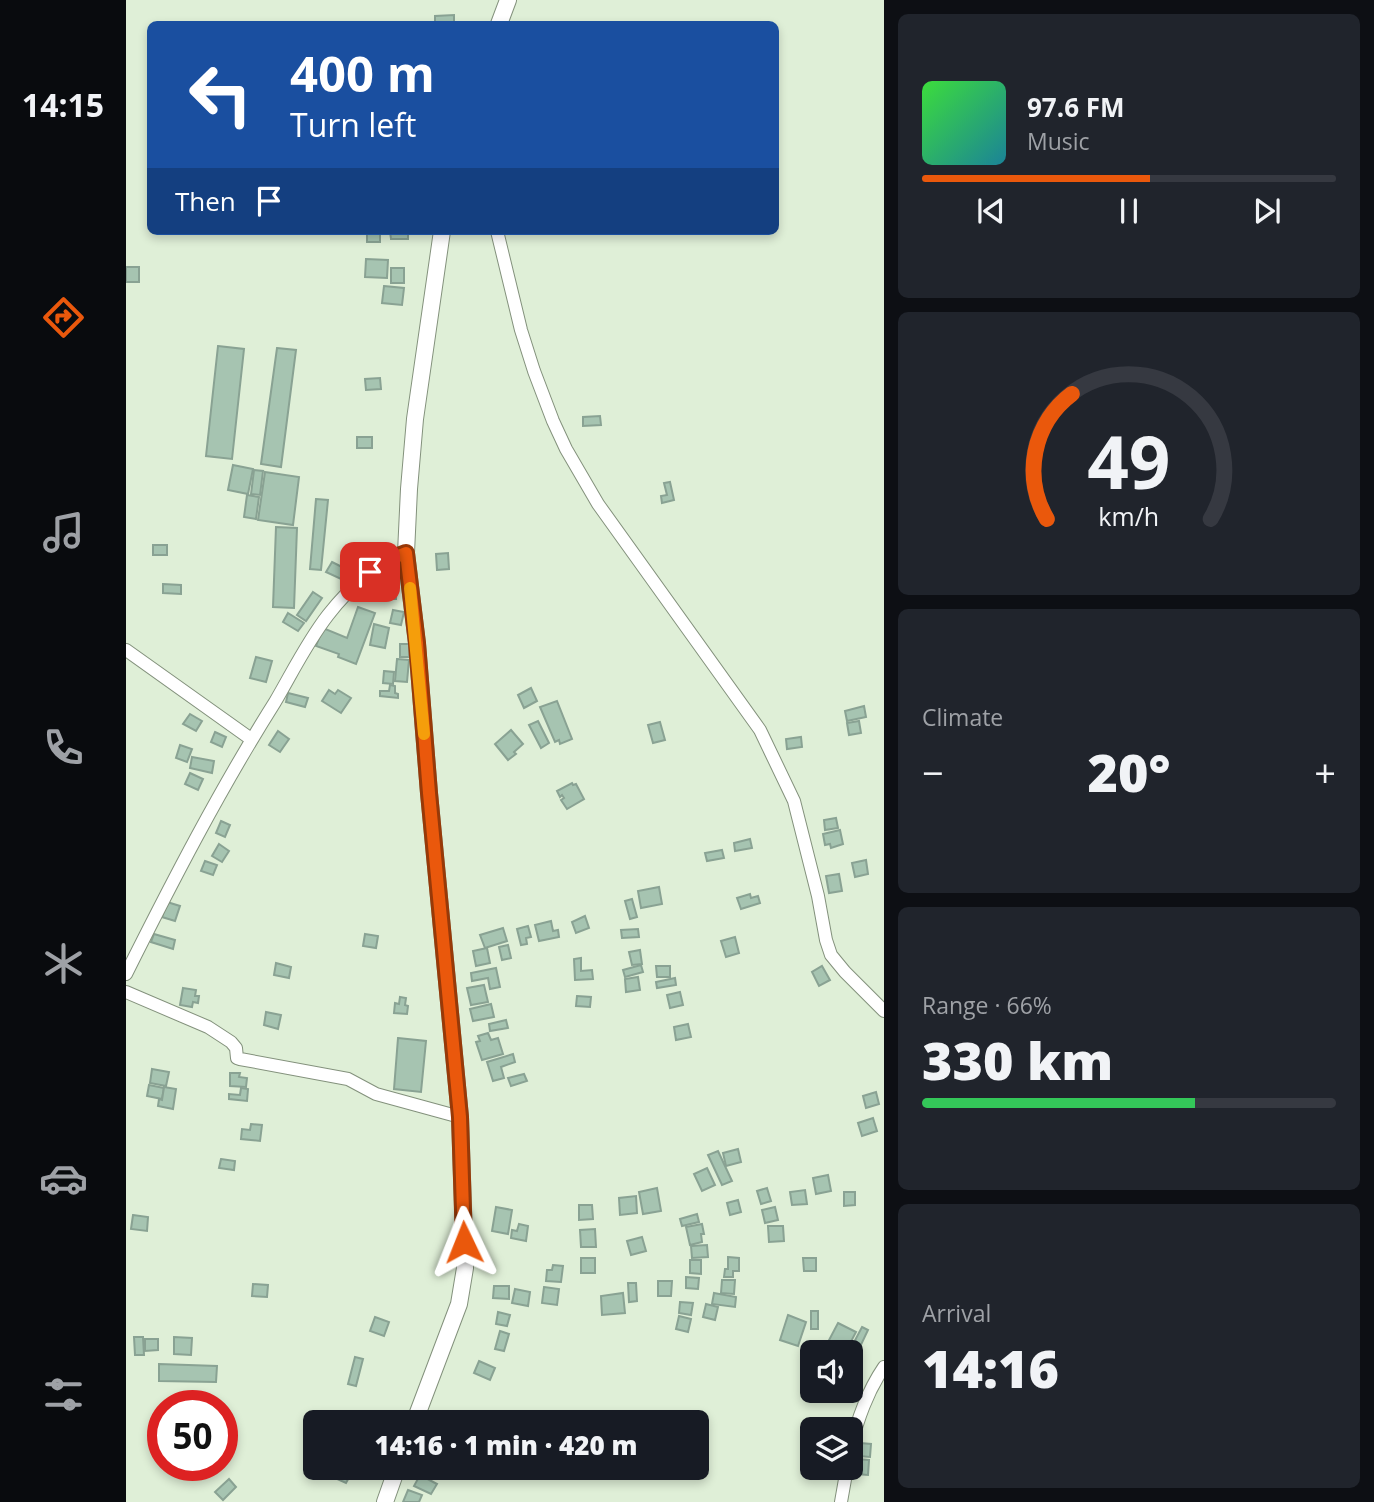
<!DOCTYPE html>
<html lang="en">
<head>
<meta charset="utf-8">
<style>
	body { margin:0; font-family:"Open Sans",sans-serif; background:#20242c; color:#f1f3f6; height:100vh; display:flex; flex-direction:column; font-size:26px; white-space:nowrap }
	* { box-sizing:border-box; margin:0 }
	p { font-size:23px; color:#9ea1a6 }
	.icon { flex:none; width:38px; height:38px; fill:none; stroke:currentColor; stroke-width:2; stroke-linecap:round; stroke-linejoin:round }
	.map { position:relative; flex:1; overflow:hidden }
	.panel { display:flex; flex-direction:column; gap:14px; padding:14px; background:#0d0f14; width:490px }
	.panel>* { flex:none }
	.top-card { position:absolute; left:21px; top:21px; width:632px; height:214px; border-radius:10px; box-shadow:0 4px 10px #0003; background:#1a4fa0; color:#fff; overflow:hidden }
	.tools { position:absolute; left:674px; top:1340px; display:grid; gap:14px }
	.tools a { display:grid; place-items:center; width:63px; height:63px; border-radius:10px; background:#171b24; box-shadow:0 4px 10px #0003; font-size:35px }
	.speed { position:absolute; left:21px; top:1390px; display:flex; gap:14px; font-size:35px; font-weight:700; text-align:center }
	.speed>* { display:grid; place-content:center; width:91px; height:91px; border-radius:50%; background:#171b24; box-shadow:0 4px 10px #0003; line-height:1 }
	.speed .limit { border:10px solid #d22; background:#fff; color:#111 }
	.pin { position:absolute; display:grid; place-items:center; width:60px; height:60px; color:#fff; margin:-30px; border-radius:14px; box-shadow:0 4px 10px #0006 }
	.me { position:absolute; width:77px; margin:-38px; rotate:358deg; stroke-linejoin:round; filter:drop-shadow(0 0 5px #0008) }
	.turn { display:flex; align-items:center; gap:24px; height:147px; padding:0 28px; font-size:32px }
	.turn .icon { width:91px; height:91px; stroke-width:2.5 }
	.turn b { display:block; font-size:49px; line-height:60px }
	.then { display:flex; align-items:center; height:66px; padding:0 28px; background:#0003; gap:14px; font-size:26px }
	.big { font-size:52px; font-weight:800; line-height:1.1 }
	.panel .tile { flex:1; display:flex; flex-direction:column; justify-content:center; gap:10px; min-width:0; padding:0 24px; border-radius:10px; background:#20242c }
	.panel .dial { align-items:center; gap:0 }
	.dial svg { height:182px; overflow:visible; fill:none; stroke:#363941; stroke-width:7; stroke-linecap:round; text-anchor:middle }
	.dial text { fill:#f1f3f6; stroke:none }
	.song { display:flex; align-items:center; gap:21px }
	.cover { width:84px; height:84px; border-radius:10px; background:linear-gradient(135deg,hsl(120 70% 55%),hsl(190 70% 35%)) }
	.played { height:7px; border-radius:4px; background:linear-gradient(90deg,#ea580c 55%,#363941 55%) }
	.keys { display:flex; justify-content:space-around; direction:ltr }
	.heat { display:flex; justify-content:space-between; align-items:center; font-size:38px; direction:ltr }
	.charge { height:10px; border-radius:5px; background:linear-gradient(90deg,#34c759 66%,#363941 0) }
	.trip { position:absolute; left:177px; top:1410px; width:406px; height:70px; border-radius:10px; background:#171b24; box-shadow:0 4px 10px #0003; font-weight:800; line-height:70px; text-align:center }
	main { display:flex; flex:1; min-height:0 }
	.dock { display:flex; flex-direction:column; width:126px; justify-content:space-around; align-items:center; background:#090b0e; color:#9ea1a6 }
	.dock .icon { width:49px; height:49px }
	.dock .selected { color:#ea580c }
	.dock b { font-size:32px; color:#f1f3f6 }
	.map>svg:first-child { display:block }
</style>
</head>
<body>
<main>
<nav class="dock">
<b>14:15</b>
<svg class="icon selected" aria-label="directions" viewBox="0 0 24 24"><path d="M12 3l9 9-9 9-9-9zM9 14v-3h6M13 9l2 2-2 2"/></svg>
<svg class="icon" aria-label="music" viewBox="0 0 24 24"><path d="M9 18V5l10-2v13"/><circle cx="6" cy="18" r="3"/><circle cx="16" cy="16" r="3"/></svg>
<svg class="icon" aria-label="phone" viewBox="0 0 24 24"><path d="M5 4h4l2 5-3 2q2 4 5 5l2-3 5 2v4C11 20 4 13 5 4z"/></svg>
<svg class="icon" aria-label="climate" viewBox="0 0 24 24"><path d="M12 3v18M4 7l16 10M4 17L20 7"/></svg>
<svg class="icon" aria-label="car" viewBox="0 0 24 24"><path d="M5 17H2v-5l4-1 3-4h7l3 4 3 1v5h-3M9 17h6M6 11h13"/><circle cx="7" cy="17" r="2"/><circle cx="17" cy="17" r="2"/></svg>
<svg class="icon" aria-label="filters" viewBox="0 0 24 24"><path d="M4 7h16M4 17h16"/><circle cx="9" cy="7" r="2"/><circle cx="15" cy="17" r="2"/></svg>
</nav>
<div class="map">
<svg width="758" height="1502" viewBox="0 0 758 1502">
	<rect width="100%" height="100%" fill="#dfefd7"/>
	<g fill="#a6c4b1" stroke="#89a293" stroke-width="2">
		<path d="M328,15V24H309V16Z"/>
		<rect x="241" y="231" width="13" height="11"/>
		<path d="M264,231H282V239H265Z"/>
		<path d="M240,259L262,260L261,278L239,277Z"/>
		<rect x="0" y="267" width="13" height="15"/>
		<rect x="265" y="268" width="13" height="15"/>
		<path d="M258,286L278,288L276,305L256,303Z"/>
		<path d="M92,346L118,349L106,459L80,456Z"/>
		<path d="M151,348L170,350L155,467L135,464Z"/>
		<path d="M254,378L255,389L240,390L239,379Z"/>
		<path d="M474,416L475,425L457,426V417Z"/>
		<rect x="231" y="437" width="15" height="11"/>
		<path d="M107,465L127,469L122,494L102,490Z"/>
		<path d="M128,470L137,471L134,495L125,494Z"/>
		<path d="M139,472L173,477L167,525L132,520Z"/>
		<path d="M544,482L548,500L536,503L535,496L541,495L538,483Z"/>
		<path d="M121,495L133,497L130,519L118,517Z"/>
		<path d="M190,499L202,500L195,570L184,569Z"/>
		<path d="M150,527L171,528L168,608L147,607Z"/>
		<rect x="27" y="545" width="14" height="10"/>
		<path d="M322,553L323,569L311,570L310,554Z"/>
		<path d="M206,562L220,569L215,579L200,572Z"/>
		<path d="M254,574H271L270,599H253Z"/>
		<path d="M37,584L55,585V594L37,593Z"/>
		<path d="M187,592L196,598L180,621L171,615Z"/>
		<path d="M232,607L249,613L230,664L212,657L213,654L190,646L197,628L221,638Z"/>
		<path d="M267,610L278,612L275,625L264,623Z"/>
		<path d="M162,613L178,623L172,631L157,622Z"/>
		<path d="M248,624L263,628L259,648L244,645Z"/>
		<path d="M274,644H284L283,657H274Z"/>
		<path d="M130,657L146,661L140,682L124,678Z"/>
		<path d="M271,659L283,660L281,682L269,681Z"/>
		<path d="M258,671L268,672L267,684L257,683Z"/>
		<path d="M264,685L269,686V693L272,694V698L254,696V691H263Z"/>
		<path d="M405,688L411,701L398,708L392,695Z"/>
		<path d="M203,690L209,694L212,690L225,698L215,713L196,701Z"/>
		<path d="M162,693L182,698L179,707L160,702Z"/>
		<path d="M431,701L446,739L434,744L433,740L429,742L414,707Z"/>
		<path d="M738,706L740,717L721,721L719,711Z"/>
		<path d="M64,714L76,721L70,731L57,724Z"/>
		<path d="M412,721L423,743L415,748L403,725Z"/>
		<path d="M733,721L735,733L723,735L721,723Z"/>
		<path d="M534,722L539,740L527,743L522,725Z"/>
		<path d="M385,730L397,744L388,752L390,754L382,760L369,744Z"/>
		<path d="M152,731L163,739L154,752L143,745Z"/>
		<path d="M89,732L100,737L96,747L85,742Z"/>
		<path d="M675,737L676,747L661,749L660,739Z"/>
		<path d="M54,745L66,749L61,762L50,758Z"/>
		<path d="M66,757L88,761L86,773L64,768Z"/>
		<path d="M64,773L77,779L72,790L59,784Z"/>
		<path d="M446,783L447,785L450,784L458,799L441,809L435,800L438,798L436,795L434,797L431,791Z"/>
		<path d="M710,818L712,828L699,830L698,820Z"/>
		<path d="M95,821L104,825L99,837L90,833Z"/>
		<path d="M714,830L717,844L705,848L704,844L699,845L697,834Z"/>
		<path d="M624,839L626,848L609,851L608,843Z"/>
		<path d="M93,844L103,851L96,862L86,856Z"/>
		<path d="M596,850L598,858L581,861L579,853Z"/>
		<path d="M740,860L742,874L729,877L726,863Z"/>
		<path d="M79,861L91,865L87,875L75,871Z"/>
		<path d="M713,874L716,891L703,893L700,876Z"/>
		<path d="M533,887L536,904L515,908L512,891Z"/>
		<path d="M624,894L625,898L632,896L634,903L615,909L611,898Z"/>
		<path d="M506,899L511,917L504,919L499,901Z"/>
		<path d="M41,902L54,906L49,921L36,917Z"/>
		<path d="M459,916L463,928L450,933L446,922Z"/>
		<path d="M425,921L427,931L432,930L433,937L413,941L409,925Z"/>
		<path d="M402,926L405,937L400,938L401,944L395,945L391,929Z"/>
		<path d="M377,928L381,941L359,948L354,935Z"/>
		<path d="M512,929L513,937L496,938L495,930Z"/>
		<path d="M28,934L49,940L47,949L25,942Z"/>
		<path d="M239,934L252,936L250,948L237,946Z"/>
		<path d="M609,937L613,953L600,957L595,941Z"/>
		<path d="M382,945L385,958L376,960L373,947Z"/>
		<path d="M361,948L364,963L350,966L347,951Z"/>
		<path d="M514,950L516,964L506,965L503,952Z"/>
		<path d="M455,958V971L466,970L467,979L449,980L448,959Z"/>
		<path d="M150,963L165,967L163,978L148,975Z"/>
		<path d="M515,965L517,972L499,977L497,970Z"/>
		<path d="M530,966H544V977H531Z"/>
		<path d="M696,966L704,980L693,986L686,972Z"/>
		<path d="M370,968L374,987L364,989L362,978L346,981L345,973Z"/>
		<path d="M512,977L514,990L500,992L499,979Z"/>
		<path d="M549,978L550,985L531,988L530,982Z"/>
		<path d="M358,985L362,1002L345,1005L341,988Z"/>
		<path d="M57,988L70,990L69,996H73L72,1003L67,1002L66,1007L54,1005Z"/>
		<path d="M554,992L557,1005L544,1008L541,995Z"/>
		<path d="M451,996L465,997L464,1007L450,1006Z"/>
		<path d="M274,997L280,998L279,1005L282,1006L281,1014L268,1013L269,1003L273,1004Z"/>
		<path d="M365,1004L368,1017L347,1021L344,1009Z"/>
		<path d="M140,1012L155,1015L152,1029L138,1025Z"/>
		<path d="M380,1020L382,1028L364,1031L363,1024Z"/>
		<path d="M562,1024L565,1037L550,1040L548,1027Z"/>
		<path d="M362,1033L365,1040L372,1038L377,1054L356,1060L350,1042L354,1041L352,1036Z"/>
		<path d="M272,1038L300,1041L295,1092L268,1089Z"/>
		<path d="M387,1054L389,1062L375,1067L378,1078L367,1081L361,1062Z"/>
		<path d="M26,1069L43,1072L40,1086L24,1083Z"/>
		<path d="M104,1073H114L113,1077L121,1078L120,1087L104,1086Z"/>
		<path d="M398,1074L401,1081L385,1086L382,1078Z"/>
		<path d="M23,1085L38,1088L36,1099L21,1096Z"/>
		<path d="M38,1087L50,1089L47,1109L32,1106L33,1099L36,1100Z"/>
		<path d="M115,1088L122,1089L121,1101L103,1099V1094L114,1095Z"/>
		<path d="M750,1092L753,1104L740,1108L737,1096Z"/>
		<path d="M747,1118L751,1131L736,1136L732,1123Z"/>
		<path d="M125,1124L136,1125L134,1141L115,1139L116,1129L124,1130Z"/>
		<path d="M612,1149L615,1162L600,1166L597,1153Z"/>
		<path d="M592,1151L606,1181L596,1185L582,1155Z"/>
		<path d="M95,1159L109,1161L108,1170L93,1168Z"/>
		<path d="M581,1168L589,1185L576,1191L568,1174Z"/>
		<path d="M702,1175L705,1191L690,1194L687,1178Z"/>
		<path d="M531,1188L535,1211L517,1214L513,1192Z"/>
		<path d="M641,1188L645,1201L635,1204L631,1191Z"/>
		<path d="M679,1190L681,1204L666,1205L664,1192Z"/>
		<path d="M718,1192H729V1205L718,1206Z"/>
		<path d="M510,1196L511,1213L494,1215L493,1198Z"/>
		<path d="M612,1200L615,1212L604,1215L601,1203Z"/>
		<path d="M453,1205H466L467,1219L453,1220Z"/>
		<path d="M370,1207L386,1210L382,1234L366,1231Z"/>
		<path d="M649,1207L652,1220L639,1223L636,1210Z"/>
		<path d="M571,1214L573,1222L556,1226L554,1219Z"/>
		<path d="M7,1215L22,1217L21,1231L5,1229Z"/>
		<path d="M393,1224L402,1226L400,1241L385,1238L386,1230L391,1231Z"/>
		<path d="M576,1224L578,1234H575L576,1242L564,1245L560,1227Z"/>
		<path d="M642,1226H657L658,1241L643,1242Z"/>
		<path d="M469,1229L470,1247H455L454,1230Z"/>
		<path d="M516,1237L520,1251L505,1255L501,1241Z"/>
		<path d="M581,1245L582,1257L566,1258L565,1246Z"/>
		<path d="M602,1257L613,1258V1271H607V1277H598L599,1269H602Z"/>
		<rect x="455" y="1258" width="14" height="15"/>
		<path d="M677,1258H690V1271H678Z"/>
		<path d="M564,1260H575V1274L564,1273Z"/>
		<path d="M427,1265L437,1266L435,1282L420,1281L421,1270H426Z"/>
		<path d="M560,1277L573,1278L572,1289L560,1288Z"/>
		<path d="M596,1280H609L608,1294L595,1293Z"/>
		<path d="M532,1281H546L545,1296H532Z"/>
		<path d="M502,1283H510L511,1301L503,1302Z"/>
		<path d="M127,1284L142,1285L141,1297L126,1296Z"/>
		<path d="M368,1286H383V1299L367,1298Z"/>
		<path d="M418,1287L433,1289L431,1305L416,1303Z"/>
		<path d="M389,1289L404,1292L402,1306L386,1303Z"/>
		<path d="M497,1293L499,1313L476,1315L475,1296Z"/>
		<path d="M588,1293L610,1297L609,1307L586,1304Z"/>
		<path d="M554,1302L567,1303L565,1315L553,1313Z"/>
		<path d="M580,1304L592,1307L589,1320L577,1317Z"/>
		<rect x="685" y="1311" width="7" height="18"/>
		<path d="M372,1312L384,1315L381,1326L370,1324Z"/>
		<path d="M662,1315L680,1322L672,1346L654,1340Z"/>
		<path d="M553,1316L565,1319L562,1332L550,1329Z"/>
		<path d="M249,1317L263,1322L258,1336L244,1331Z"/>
		<path d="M712,1323L730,1332L720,1351L702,1342Z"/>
		<path d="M736,1327L742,1330L733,1349L726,1346Z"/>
		<path d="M374,1331L383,1334L378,1351L369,1349Z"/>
		<path d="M8,1337H17L18,1355H9Z"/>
		<path d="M48,1337L66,1338L65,1355L48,1354Z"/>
		<path d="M19,1339H32V1350L19,1351Z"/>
		<path d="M229,1357L237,1359L230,1386L222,1384Z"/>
		<path d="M353,1361L369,1368L364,1380L348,1373Z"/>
		<path d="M33,1364L91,1366L90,1382L33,1381Z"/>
		<path d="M734,1443L745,1444L744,1457L733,1456Z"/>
		<path d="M731,1459L743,1460L742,1475L730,1474Z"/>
		<path d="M214,1468L226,1472L220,1483L209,1478Z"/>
		<path d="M294,1475L311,1484L305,1494L288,1486Z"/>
		<path d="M103,1479L110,1487L97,1500L89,1492Z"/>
		<path d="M282,1490L296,1495L293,1502H277Z"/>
	</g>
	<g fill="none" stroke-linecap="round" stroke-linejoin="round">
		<g stroke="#83917c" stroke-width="14">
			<g id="minor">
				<path d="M371,231L395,330L408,371L427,421L440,449L472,504L634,730L668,801L692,896L700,940L705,955L719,972L758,1011"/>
				<path d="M0,650L125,739"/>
				<path d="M0,974C46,882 94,789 149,702C166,673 181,642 202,615C223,588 248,565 280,553"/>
				<path d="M0,992L82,1027L105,1042L110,1048L111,1058L114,1059L222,1079L250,1094L334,1117"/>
				<path d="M724,1448C732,1419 741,1392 758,1367"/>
				<path d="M715,1502L721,1468"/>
			</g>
		</g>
		<g stroke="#83917c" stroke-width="18">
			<g id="major">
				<path d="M373,24L382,0"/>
				<path d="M288,1423L333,1304L339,1268L334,1117L303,793L291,644L280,553L283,489L289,419L316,231"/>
				<path d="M259,1502L271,1468"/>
			</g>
		</g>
		<use href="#minor" stroke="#fff" stroke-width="12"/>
		<use href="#major" stroke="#fff" stroke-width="16"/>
	</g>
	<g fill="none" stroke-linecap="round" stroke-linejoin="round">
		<g stroke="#983908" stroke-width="18">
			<path id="route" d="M244,572L262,560L280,553L291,643L303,793L334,1117L338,1242"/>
		</g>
		<use href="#route" stroke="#ea580c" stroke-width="12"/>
		<path stroke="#f59e0b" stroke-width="12" d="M284,588L298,734"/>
	</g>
</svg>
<div class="tools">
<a><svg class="icon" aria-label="sound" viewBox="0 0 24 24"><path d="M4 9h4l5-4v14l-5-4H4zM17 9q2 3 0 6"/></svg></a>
<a><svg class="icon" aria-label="layers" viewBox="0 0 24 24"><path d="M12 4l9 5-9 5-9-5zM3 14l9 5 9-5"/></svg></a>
</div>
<div class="speed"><div class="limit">50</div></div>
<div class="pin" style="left:244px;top:572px;background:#d93025"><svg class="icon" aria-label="arrive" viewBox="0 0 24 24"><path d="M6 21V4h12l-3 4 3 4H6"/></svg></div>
<svg class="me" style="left:338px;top:1242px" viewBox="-20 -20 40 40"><path d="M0-17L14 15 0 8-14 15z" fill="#ea580c" stroke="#fff" stroke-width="4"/></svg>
<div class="trip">14:16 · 1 min · 420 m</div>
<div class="top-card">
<div class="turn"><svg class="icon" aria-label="left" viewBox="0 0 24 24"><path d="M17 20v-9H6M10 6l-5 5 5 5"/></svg><div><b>400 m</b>Turn left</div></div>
<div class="then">Then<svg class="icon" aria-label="arrive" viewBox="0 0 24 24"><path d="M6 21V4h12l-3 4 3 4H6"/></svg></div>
</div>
</div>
<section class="panel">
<div class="tile">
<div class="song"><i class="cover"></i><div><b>97.6 FM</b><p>Music</p></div></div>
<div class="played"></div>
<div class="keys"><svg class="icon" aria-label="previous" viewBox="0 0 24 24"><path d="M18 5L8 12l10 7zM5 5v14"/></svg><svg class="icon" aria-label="pause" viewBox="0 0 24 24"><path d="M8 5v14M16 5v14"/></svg><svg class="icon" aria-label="next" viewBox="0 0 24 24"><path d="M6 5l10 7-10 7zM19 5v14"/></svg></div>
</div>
<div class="tile dial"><svg viewBox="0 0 100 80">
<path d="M14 69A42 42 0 1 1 86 69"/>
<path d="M14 69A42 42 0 0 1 25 14" stroke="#ea580c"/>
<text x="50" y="56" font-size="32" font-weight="700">49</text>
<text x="50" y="72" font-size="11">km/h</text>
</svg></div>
<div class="tile"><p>Climate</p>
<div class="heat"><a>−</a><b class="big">20°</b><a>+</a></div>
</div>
<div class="tile"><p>Range · 66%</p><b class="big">330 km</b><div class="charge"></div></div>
<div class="tile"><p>Arrival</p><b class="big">14:16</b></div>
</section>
</main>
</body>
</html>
